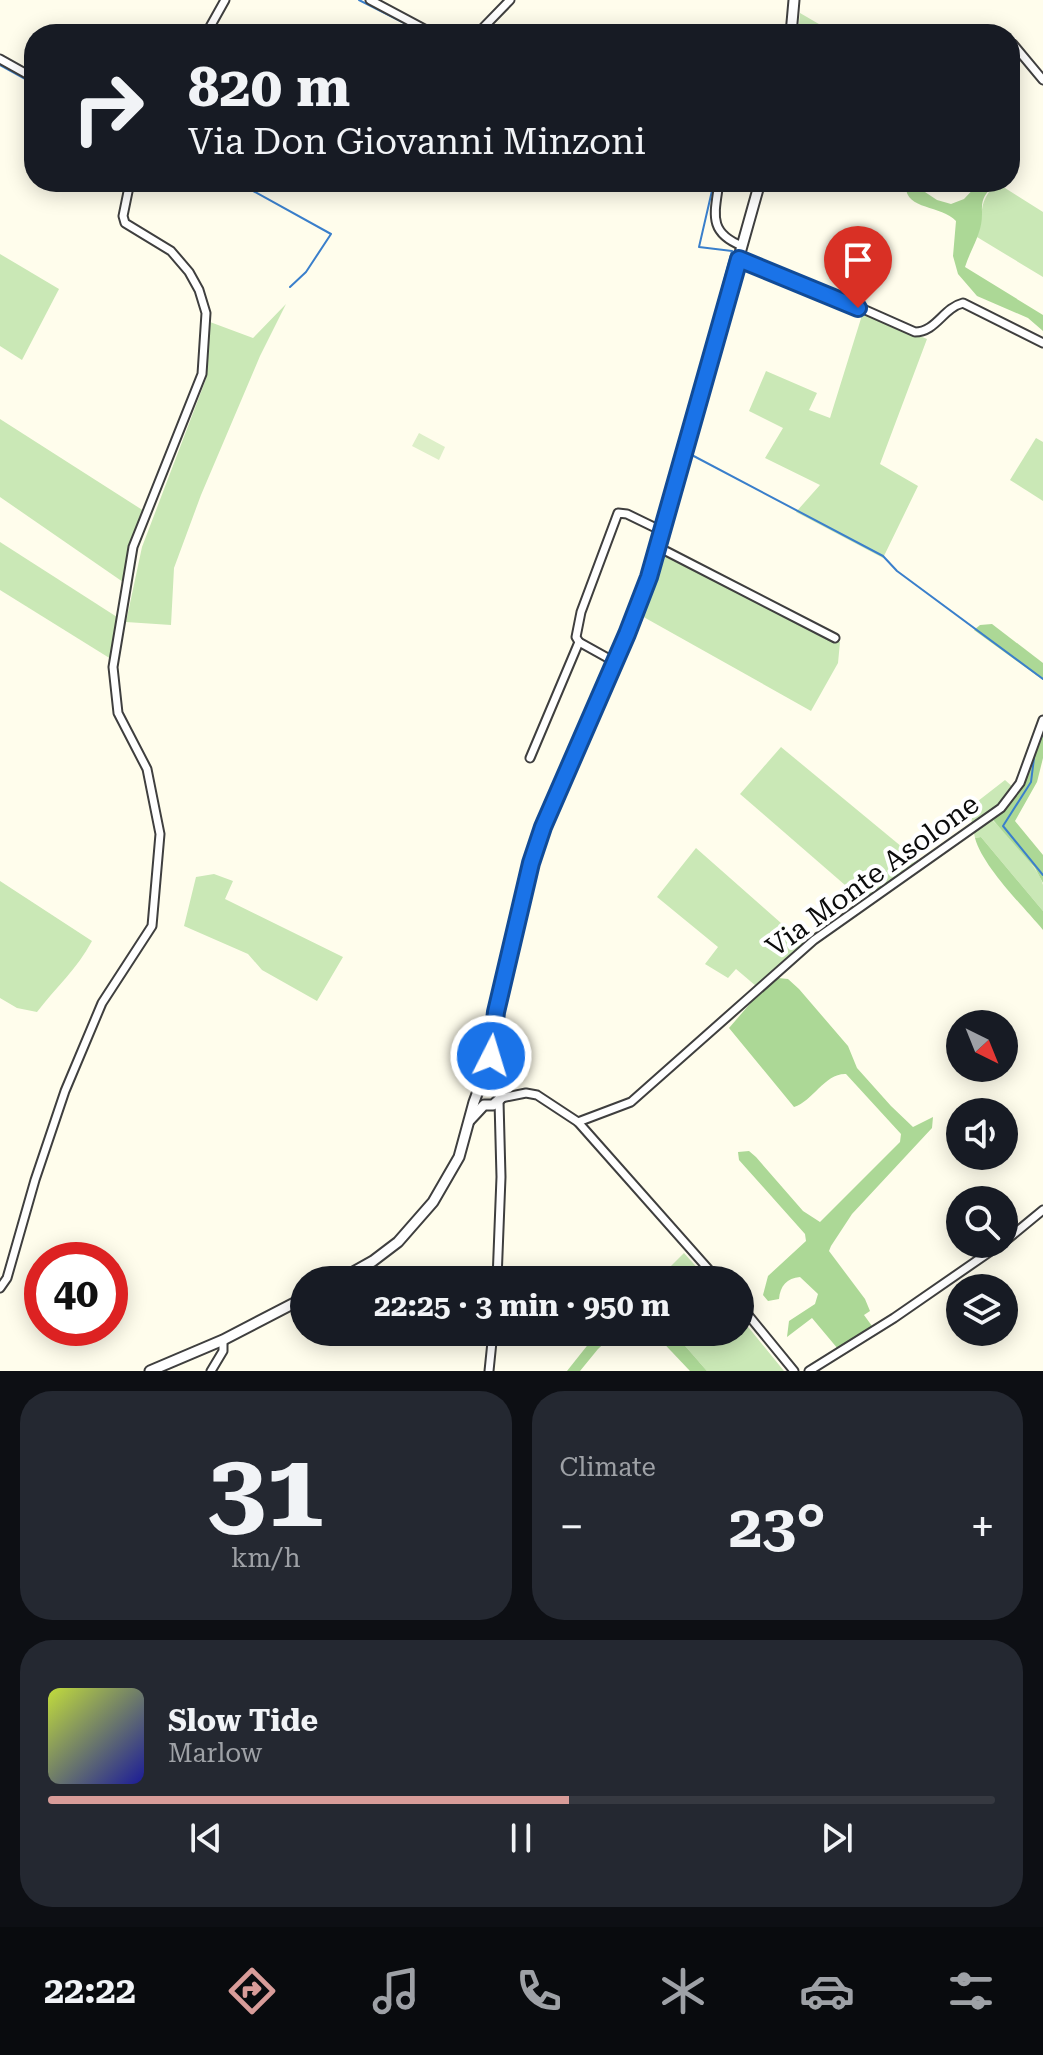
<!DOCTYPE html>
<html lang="en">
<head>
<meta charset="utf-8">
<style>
	body { margin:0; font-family:"Roboto Serif",serif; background:#242831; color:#f1f3f6; height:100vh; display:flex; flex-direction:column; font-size:30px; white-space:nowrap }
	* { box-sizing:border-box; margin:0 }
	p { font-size:26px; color:#9ea1a6 }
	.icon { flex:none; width:44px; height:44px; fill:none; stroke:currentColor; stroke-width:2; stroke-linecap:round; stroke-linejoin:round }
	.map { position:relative; height:1371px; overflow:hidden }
	.sheet { display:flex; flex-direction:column; gap:20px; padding:20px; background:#0d0f14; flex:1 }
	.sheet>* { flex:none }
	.banner { position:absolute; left:24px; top:24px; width:996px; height:168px; border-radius:32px; box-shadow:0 4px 20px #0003; background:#171b24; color:#f1f3f6; overflow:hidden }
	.needle { width:52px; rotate:137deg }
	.fabs { position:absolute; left:946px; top:1010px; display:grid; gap:16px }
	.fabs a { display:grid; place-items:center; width:72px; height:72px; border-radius:50%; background:#171b24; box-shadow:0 4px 20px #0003; font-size:40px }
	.speed { position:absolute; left:24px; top:1242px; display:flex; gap:16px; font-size:40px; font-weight:700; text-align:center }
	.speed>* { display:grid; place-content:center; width:104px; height:104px; border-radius:50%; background:#171b24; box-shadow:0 4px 20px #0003; line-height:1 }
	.speed .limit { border:12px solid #d22; background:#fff; color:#111 }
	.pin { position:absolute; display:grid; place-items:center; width:68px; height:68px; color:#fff; margin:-82px -34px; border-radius:50% 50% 50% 0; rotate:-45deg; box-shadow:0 0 8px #0007 }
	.pin .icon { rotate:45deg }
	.me { position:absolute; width:88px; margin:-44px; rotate:5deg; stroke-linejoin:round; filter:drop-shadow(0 0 6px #0008) }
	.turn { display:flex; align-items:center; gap:28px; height:168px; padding:0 32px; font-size:36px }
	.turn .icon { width:104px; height:104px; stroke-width:2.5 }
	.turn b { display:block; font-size:56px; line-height:68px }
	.big { font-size:60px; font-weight:700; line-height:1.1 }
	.sheet .tile { flex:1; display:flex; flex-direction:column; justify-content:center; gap:12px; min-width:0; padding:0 28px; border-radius:32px; background:#242831 }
	.sheet .dial { align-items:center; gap:0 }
	.dial b { font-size:104px; line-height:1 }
	.song { display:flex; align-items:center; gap:24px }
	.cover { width:96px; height:96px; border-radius:12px; background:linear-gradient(135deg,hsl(70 70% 55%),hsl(240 70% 35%)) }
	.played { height:8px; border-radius:4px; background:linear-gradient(90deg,#d89c99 55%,#363941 55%) }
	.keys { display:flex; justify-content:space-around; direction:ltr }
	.heat { display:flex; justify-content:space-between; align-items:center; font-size:44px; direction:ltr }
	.sheet .tiles { flex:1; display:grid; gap:20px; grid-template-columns:1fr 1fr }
	.tile:last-child { grid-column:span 2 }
	.trip { position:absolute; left:290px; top:1266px; width:464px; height:80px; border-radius:40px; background:#171b24; box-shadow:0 4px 20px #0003; font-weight:700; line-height:80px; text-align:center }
	.menu { display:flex; height:128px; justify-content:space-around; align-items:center; background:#090b0e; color:#9ea1a6 }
	.menu .icon { width:56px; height:56px }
	.menu .selected { color:#d89c99 }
	.menu b { font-size:36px; color:#f1f3f6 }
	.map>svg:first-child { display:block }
</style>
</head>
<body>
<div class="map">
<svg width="1043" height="1371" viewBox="0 0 1043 1371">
	<rect width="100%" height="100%" fill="#fffdec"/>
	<g fill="#cae8b6">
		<path d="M800,13L836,34H798Z"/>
		<path d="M997,183L1043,212V277L977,237C985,214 976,203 997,183Z"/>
		<path d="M0,254L59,289L22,360L0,346Z"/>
		<path d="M286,304L260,356L201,495L174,568L171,625L126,622L142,547L206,379L210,322L253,338Z"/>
		<path d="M863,312L927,339L880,464L918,486L883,558L796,512L820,485L765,458L783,428L749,411L766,371L817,393L809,410L830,418Z"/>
		<path d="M0,419L144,511L132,543L123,582L0,497Z"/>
		<path d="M1036,438L1043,442V501L1010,480Z"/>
		<path d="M0,542L117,617L111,659L0,590Z"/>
		<path d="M661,552L697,567L840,642L838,663L811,711L640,615Z"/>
		<path d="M781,747L925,866L868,905L740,794Z"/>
		<path d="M1005,780L1015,789L987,816C1000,825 1041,870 1043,885C1043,893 1043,903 1043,911L981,837L975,838L969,808Z"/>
		<path d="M696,848L807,946L769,983L763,992L736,969L728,978L705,964L718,947L657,897Z"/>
		<path d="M214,874L233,881L225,899L343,957L317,1001L262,970L248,954L184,926L196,877Z"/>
		<path d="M0,881L92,941C77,969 56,987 37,1012L17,1008L0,998Z"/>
		<path d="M684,1253L708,1280H657Z"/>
		<path d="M740,1317L784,1371H707L673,1332H740Z"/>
	</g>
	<g fill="#acd896">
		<path d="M906,182H916V186L937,200L951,204L964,199L980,182H998C974,201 986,207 980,229C976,243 969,254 965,267L1043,315V331L1028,318L977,296L958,274L953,256L956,221C941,204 902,211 906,182Z"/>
		<path d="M992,624L1043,663V680L974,630L980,625Z"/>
		<path d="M1043,734V758L1037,782L1015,821L1043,855V883L1035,868L993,820C1024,793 1029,770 1043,734Z"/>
		<path d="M981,837L1043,911V930C1023,906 983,867 975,838Z"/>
		<path d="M778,978L788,979L799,989L848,1046L857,1068L891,1106L913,1127L933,1117L932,1128L852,1214L831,1246L829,1251L865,1299L870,1311L864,1315L872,1326L838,1349L812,1318L787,1337L789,1321L815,1304L818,1294L800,1277C787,1278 780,1286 779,1299L768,1301L763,1295L768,1276L806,1241L805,1234L739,1160L738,1152L749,1151L756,1157L803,1211L820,1222L900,1142L901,1134L846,1074C825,1073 813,1101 794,1107L729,1028L768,983Z"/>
		<path d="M598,1332H616L598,1349L580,1371H567Z"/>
		<path d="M653,1332H673L707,1371H690Z"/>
	</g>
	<path fill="#ddefc8" d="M419,433L445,447L439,460L412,446Z"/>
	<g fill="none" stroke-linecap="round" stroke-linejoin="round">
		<g stroke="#3a7fcb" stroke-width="2">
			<path d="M359,0L426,34"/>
			<path d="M0,65L34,84"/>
			<path d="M237,182L331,234L306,272L290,287"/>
			<path d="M682,450L679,448L732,251L699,247L714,182"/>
			<path d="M688,453L883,556L897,571L1043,679"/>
			<path d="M1038,744L1043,733"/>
			<path d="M1035,750L1031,782L1003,826L1043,875"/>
		</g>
		<g stroke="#3f3f3f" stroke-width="11">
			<g id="minor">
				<path d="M370,0L434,34"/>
				<path d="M206,34L225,0"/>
				<path d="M477,34L510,0"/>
				<path d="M1013,44L1043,80"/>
				<path d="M0,59L34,78"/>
				<path d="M719,182C715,213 707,232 742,246"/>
				<path d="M739,259L818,289L915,332C936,332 943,308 963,303L1043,343"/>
				<path d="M658,547L835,638"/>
				<path d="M615,662L579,642L576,637L581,612L618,513L627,514L662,531"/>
				<path d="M530,758L579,642"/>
				<path d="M501,1098L526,1093L537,1095L578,1122L718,1280"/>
				<path d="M578,1122L631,1102L814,940L1001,808L1020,783L1043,720"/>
				<path d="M1004,1242L1043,1210"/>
				<path d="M497,1280L501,1177L499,1101"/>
				<path d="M0,1288L7,1278L35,1180L65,1091L102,1003L152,926L160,834L147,769L118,713L113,667L133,547L202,374L206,313L199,290L189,272L171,251L125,223L123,216L130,182"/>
				<path d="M740,1305L794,1371"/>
				<path d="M211,1371L223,1351V1340"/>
				<path d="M489,1371L493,1332"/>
				<path d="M809,1371L894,1318L1001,1244"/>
			</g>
		</g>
		<g stroke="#3f3f3f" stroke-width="13">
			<g id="tertiary">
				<path d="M791,34L794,0"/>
				<path d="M470,1120L484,1105H493L501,1098L491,1056L493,1026L531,863L543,827L627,634L649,577L760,182"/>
				<path d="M339,1280L373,1261L398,1242L433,1202L459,1157L474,1102L491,1056"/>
				<path d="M150,1371L223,1340L304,1298"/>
			</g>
		</g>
		<use href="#minor" stroke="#fff" stroke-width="7"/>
		<use href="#tertiary" stroke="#fff" stroke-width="9"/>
	</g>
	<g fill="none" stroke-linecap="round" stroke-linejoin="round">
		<g stroke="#114b97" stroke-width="20">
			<path id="route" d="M491,1056L496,1012L531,863L543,827L627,634L649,577L739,259L858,308"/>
		</g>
		<use href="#route" stroke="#1a73e8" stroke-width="14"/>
	</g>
	<g text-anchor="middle" stroke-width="8" stroke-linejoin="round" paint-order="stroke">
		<g font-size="28" fill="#0c0c0c" stroke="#fff">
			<text transform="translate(872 875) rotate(-36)" y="10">Via Monte Asolone</text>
		</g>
	</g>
</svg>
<div class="fabs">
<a><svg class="needle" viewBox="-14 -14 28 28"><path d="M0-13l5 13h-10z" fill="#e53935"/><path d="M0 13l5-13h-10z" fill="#9ea1a6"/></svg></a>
<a><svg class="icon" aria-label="sound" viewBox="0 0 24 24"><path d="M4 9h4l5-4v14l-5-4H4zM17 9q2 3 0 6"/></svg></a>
<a><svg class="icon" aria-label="search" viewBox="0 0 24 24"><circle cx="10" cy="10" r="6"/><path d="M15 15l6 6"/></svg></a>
<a><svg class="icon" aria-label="layers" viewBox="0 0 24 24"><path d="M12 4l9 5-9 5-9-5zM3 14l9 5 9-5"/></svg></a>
</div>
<div class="speed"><div class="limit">40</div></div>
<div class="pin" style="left:858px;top:308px;background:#d93025"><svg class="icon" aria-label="arrive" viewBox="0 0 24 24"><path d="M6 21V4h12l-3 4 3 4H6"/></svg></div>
<svg class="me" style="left:491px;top:1056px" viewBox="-20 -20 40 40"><circle r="17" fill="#1a73e8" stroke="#fff" stroke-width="3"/><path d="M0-11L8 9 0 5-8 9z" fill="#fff"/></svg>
<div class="trip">22:25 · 3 min · 950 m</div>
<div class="banner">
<div class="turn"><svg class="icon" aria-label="right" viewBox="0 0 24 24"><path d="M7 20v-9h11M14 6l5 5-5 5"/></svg><div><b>820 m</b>Via Don Giovanni Minzoni</div></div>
</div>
</div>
<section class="sheet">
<div class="tiles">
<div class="tile dial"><b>31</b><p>km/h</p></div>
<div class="tile"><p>Climate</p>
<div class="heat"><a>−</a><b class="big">23°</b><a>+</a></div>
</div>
<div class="tile">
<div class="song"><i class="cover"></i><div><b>Slow Tide</b><p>Marlow</p></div></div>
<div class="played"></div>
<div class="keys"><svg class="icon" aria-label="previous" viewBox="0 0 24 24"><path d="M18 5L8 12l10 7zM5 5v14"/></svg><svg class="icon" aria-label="pause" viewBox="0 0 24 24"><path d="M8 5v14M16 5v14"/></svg><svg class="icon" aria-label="next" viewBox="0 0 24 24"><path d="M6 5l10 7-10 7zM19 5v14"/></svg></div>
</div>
</div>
</section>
<nav class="menu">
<b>22:22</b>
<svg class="icon selected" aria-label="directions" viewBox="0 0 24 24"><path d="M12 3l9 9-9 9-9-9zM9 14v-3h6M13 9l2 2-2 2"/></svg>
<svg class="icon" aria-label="music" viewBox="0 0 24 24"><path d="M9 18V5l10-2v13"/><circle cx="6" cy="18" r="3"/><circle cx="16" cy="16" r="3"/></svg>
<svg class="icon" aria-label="phone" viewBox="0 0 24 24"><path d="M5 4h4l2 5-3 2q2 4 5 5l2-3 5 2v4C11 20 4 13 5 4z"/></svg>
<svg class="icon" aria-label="climate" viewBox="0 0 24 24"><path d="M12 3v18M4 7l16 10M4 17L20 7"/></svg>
<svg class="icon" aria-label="car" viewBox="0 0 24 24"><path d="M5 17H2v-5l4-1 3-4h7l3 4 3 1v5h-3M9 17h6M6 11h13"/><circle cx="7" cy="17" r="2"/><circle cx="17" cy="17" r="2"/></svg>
<svg class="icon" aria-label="filters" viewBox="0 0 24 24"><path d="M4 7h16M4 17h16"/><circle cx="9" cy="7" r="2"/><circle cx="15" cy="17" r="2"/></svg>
</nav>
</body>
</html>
